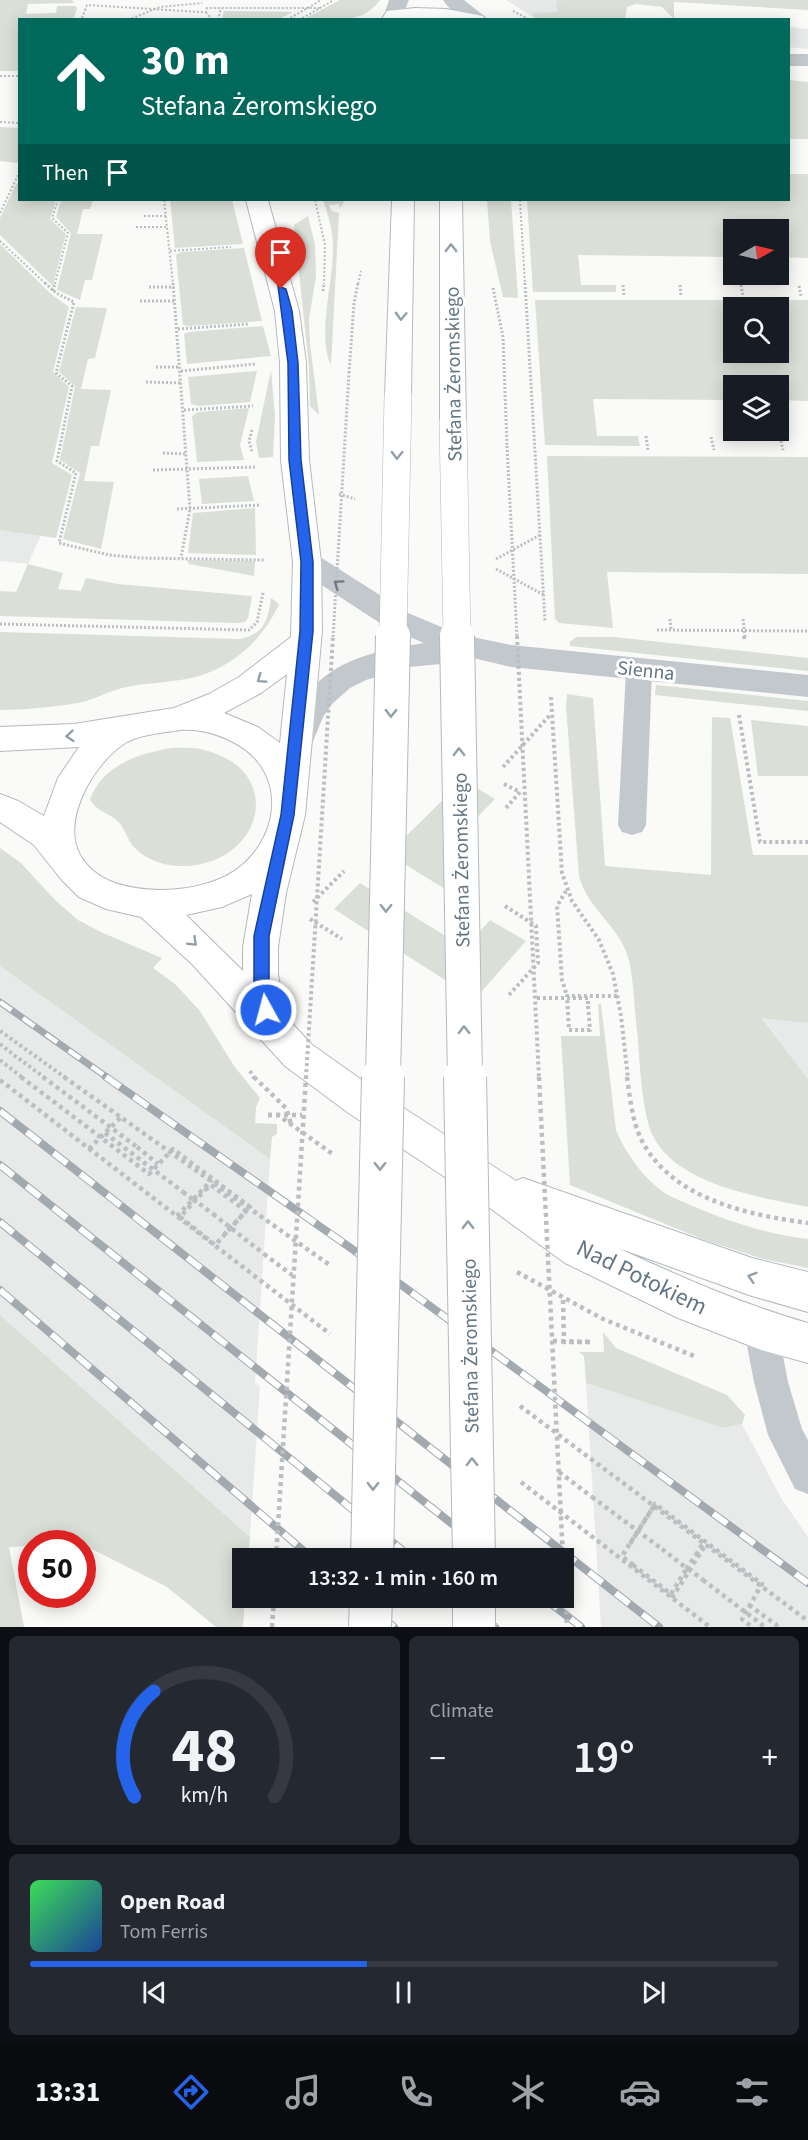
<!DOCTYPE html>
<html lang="en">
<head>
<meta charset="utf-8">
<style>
	body { margin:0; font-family:"Source Sans 3",sans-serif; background:#242831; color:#f1f3f6; height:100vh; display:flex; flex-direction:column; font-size:22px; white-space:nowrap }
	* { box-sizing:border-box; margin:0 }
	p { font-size:20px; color:#9ea1a6 }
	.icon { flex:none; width:33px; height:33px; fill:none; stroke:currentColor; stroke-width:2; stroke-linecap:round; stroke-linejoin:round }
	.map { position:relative; height:1627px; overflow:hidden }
	.panel { display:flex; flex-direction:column; gap:9px; padding:9px; background:#0d0f14; flex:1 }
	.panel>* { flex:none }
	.banner { position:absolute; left:18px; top:18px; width:772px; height:183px; border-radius:0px; box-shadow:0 3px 15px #0003; background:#00695c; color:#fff; overflow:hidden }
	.needle { width:39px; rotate:82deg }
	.buttons { position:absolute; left:723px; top:219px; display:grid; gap:12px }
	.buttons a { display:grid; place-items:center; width:66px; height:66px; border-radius:0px; background:#171b24; box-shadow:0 3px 15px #0003; font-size:30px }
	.speed { position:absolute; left:18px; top:1530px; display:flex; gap:12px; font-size:30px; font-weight:700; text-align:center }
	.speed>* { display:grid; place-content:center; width:78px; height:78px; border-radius:50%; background:#171b24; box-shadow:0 3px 15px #0003; line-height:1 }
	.speed .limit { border:9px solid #d22; background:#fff; color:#111 }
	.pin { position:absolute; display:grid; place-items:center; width:51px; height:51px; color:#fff; margin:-62px -26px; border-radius:50% 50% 50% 0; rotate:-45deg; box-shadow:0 0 6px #0007 }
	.pin .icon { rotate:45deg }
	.me { position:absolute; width:66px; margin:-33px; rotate:353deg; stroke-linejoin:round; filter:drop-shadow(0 0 4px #0008) }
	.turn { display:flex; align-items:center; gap:21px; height:126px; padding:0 24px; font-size:27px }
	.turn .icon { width:78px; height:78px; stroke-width:2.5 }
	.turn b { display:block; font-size:42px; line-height:51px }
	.then { display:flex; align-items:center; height:57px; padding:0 24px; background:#0003; gap:12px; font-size:22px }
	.big { font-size:45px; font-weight:600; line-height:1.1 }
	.panel .card { flex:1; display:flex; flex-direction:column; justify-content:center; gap:9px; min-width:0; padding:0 21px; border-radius:9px; background:#242831 }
	.panel .dial { align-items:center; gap:0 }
	.dial svg { height:156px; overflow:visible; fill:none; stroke:#363941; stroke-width:7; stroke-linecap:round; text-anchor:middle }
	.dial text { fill:#f1f3f6; stroke:none }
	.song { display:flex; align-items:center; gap:18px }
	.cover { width:72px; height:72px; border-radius:9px; background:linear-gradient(135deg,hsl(130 70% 55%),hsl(220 70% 35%)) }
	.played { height:6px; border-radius:3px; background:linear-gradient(90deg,#2563eb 45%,#363941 45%) }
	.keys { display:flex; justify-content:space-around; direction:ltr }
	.heat { display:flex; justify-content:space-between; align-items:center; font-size:33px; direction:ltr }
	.panel .tiles { flex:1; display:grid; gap:9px; grid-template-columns:1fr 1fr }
	.card:last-child { grid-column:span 2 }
	.trip { position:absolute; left:232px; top:1548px; width:342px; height:60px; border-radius:0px; background:#171b24; box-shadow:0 3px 15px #0003; font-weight:600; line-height:60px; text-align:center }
	.dock { display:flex; height:96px; justify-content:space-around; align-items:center; background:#090b0e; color:#9ea1a6 }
	.dock .icon { width:42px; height:42px }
	.dock .selected { color:#2563eb }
	.dock b { font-size:27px; color:#f1f3f6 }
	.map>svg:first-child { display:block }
</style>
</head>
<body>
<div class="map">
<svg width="808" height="1627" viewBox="0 0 808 1627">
	<rect width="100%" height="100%" fill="#fafaf8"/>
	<g fill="#e8e9e9">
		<path d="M506,0H562L563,1H556L557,13H535L533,17Z"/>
		<path d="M789,27L808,29V49L789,47Z"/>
		<path d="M0,530L41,535L28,564L0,561Z"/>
		<path d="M808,959V1079L762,1017Z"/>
		<path d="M0,966L270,1159L255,1383L260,1386L250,1537L0,1315Z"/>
		<path d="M586,1383L723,1428L742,1424L781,1498L808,1537V1627H601Z"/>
	</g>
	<g fill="#dadfd7" fill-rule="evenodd">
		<path d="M0,0H72L74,3L28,4L26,14L56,13L57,6H76L77,9L73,19L20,20L19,71H0Z"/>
		<path d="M340,0H380C362,25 332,20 304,19Z"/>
		<path d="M562,0H808V10L674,2V19L662,7L636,4L627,7L625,19L543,20L533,17L534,13L557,12L556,1Z"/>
		<path d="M224,11H231L293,12L279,19H222Z"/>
		<path d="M789,80L808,82V139H789Z"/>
		<path d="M0,127L19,128V163L0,161Z"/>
		<path d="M789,174H808V258L779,257L778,230H734L733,257L578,255L581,285H616V292H533L527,200H789Z"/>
		<path d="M19,183L20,200H56L50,219L66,234L53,286L0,235V218L16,184Z"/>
		<path d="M61,200H93L90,209H83L77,234H103L92,280H85L80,300L57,290L71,233L56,217Z"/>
		<path d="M170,200H232L243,244L175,248Z"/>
		<path d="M323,200H345L340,208L339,204L329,205L332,211L339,213L331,365C317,338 333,281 333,250C334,233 328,215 323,200Z"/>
		<path d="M487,200H511L518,298L503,297L490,241Z"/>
		<path d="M308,216L315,245L316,276L309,319L310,344L319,415L310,406L309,367L294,225Z"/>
		<path d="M0,244L51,294L69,307L53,372L69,387L52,463L72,475L56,538L0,530Z"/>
		<path d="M244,248L262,321L188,326L183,325L176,255L181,252Z"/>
		<path d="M535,300H808V401L779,400L778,386H734L733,400L593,399L597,436H638L640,446L545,445ZM734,308H778V352H734Z"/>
		<path d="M76,307L107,308L95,358L88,359L81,389L111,390L99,446H91L84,481L114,482L101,549L63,539L80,473L60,460L75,386L59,372Z"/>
		<path d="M263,326L271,356L187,364L184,334L189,332Z"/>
		<path d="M271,370L275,415L273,457L259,458L256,442Z"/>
		<path d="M257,371L250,402L199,406L191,404L188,377Z"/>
		<path d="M249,408L240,445L244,460L197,462L192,416L198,412Z"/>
		<path d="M547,456L808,457V574L607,572L613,628L559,623L555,619Z"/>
		<path d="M248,476L254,501L202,504L199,479Z"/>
		<path d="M255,508L256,555L188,553L193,513Z"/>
		<path d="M187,560L255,561L254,576L189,564Z"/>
		<path d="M28,564L63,573L58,589L81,591L86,578L118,584L252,596L248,618L245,622L237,623L0,616V591L16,592Z"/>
		<path d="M271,598L279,604C264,638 235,665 199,676C175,683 147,682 122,688C107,692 93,700 78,703C53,707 25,710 0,710V632L239,639C264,635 268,620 271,598Z"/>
		<path d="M576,637H614L808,658V671L570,646V642Z"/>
		<path d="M656,685L808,701V711L655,695Z"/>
		<path d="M567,694L593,698L605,866L711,875L712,717L730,718L753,855H808V1023L762,1018L808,1079V1207C760,1197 675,1185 652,1134C641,1108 640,1059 637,1030C634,1008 634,978 628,957C619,926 587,908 579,876L566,706Z"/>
		<path d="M751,720L808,726V776H758Z"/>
		<path d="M172,748C182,748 194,747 204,750C290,771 261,870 177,866C161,865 143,858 132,845C128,839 125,831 121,825C113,813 95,812 90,799C103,765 139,753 172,748Z"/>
		<path d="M463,780L495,799L446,849L479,869L455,895L388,854Z"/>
		<path d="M0,848L21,863L55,900L78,920L103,933L162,958L153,968L175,984L200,1011L234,1066L260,1098L256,1107L255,1123L277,1124V1134L272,1137L270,1159L0,966Z"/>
		<path d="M360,883L465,948L490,920L526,941L475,999L334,909Z"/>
		<path d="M598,1004H601L616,1130C626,1154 642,1176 663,1192C670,1197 680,1200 688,1204C726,1221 767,1234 808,1239V1268L763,1259L702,1239L570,1185L561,1036H600Z"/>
		<path d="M0,1315L250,1537L248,1558H243V1598H245L243,1627H216L167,1587L82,1544H32L31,1546L9,1547L24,1627H0Z"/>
		<path d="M603,1332L616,1348L727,1395L745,1415L742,1424L723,1428L586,1383L584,1356L579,1352H604Z"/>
	</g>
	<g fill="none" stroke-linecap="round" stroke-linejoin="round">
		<g stroke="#b3babf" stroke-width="2">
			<g id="secondary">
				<path d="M415,8L446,9L483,16L485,20H381L387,11Z"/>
				<path d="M246,200H268L299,311L306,363L309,460L321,562L322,631L305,815L286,893L278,947V974L282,1000L289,1020L311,1044L376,1090L516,1181L523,1178L752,1258L808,1272V1312L752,1296L618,1248C681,1277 741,1304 808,1323V1363L761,1350L678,1318L565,1263L475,1197L350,1114L285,1066L192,964L141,917L106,909L79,897L61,879L34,845L0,822V794L18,801L44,816L58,778L79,747L0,751V727L74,724L174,708L209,694L239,677L291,637L293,562L281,460L280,363L275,311ZM287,674L280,743L258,727L224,713L261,693ZM180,730C200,729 215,733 233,742C292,772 280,847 226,876C206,886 181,890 160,890C130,889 97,884 80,855C60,819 96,760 127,742C142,734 163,733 180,730ZM252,894L243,947V971L186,915L222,907Z"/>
				<path d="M392,200H414L411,396L407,402L398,404L389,402L385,396Z"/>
				<path d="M440,200H462L466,422L462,428L453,430L444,428L440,422Z"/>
			</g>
		</g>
		<g stroke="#bbbfc2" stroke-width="2" stroke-dasharray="2 2" stroke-linecap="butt">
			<path d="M513,11L530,20"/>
			<path d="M206,12L212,20"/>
			<path d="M82,18L87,5L200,12H206L207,8H320"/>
			<path d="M128,20L160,7L202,3"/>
			<path d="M218,20L221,8"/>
			<path d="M287,20L321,0"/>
			<path d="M299,20L334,0"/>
			<path d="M0,76H20"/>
			<path d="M0,122L20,123"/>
			<path d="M164,200L173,284"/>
			<path d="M315,200L325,245L324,284"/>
			<path d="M520,200L525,284"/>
			<path d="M0,213L20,171"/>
			<path d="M144,216H166"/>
			<path d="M136,227H167"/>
			<path d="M0,241L46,284"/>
			<path d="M170,251L231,247"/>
			<path d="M55,284L68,233L52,218L58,200"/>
			<path d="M358,284L361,271"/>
		</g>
		<g stroke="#bbbfc2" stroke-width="3" stroke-dasharray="2 2" stroke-linecap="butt">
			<path d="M45,283L56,293L74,302L56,373L72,386L57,461L76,473L59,543L109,555L141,558L264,560"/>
			<path d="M173,283L190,509L181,558"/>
			<path d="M525,283L545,621"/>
			<path d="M623,285L624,296"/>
			<path d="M680,285L681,296"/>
			<path d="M741,285L743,296"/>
			<path d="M799,286L801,296"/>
			<path d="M149,287H174"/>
			<path d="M493,288L503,337L507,446"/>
			<path d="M53,291L55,283"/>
			<path d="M323,291L324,283"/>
			<path d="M140,301H175"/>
			<path d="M178,329L249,324"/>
			<path d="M156,367H180"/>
			<path d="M181,371L255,364"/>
			<path d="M349,373L354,303L358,283"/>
			<path d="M146,382L182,383"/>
			<path d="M184,410L253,406"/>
			<path d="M252,430L249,441L252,452"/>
			<path d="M646,436L648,450"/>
			<path d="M711,437L714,450"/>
			<path d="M780,437L783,450"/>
			<path d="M163,453L186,454"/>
			<path d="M153,470L256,467"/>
			<path d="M339,494L355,499"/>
			<path d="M177,509L261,505"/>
			<path d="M496,559L540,535"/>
			<path d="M496,569L544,595"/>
			<path d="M670,619L671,630"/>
			<path d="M743,619L745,637"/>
			<path d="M0,624L249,630L257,622L263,593"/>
			<path d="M657,630L808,631"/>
		</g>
		<g stroke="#bbbfc2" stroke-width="4" stroke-dasharray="3 3" stroke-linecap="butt">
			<path d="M744,636L745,642"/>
			<path d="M551,697L562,873L572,901L599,940L613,974L621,1016L628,1078"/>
			<path d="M739,715L760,842H808"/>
			<path d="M503,767L550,715"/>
			<path d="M504,784L520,792L505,809"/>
			<path d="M566,891L557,906L562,980L567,996"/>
			<path d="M313,902L344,871"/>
			<path d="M505,906L536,926L538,963L508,996"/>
			<path d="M310,919L342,939"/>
			<path d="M588,1006L590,1030H569L567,996H617"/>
			<path d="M0,1031L66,1078"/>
			<path d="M0,1044L14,1055"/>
			<path d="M0,1060L5,1064"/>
			<path d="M250,1071L254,1078"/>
		</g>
		<g stroke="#bbbfc2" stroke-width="4.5" stroke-dasharray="4 4" stroke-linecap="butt">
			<path d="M64,1077L331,1266"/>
			<path d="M254,1077L286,1108L291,1124"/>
			<path d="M627,1077C630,1098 632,1120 641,1139C671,1199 748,1215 808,1223"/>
			<path d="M0,1080L330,1334"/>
			<path d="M268,1115H278L334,1155"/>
			<path d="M105,1133L183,1192"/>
			<path d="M137,1147L158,1164"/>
			<path d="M89,1149L122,1116"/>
			<path d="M205,1190L211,1185L246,1211L221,1238"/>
			<path d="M193,1199L213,1214"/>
			<path d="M177,1216L212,1180"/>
			<path d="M264,1254L292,1275"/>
			<path d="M517,1272L603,1319L694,1356"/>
			<path d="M563,1300L564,1342H591"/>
			<path d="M520,1406L808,1621"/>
			<path d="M559,1472L592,1497"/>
			<path d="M521,1482L710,1627"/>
			<path d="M630,1544L654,1506L656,1507"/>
			<path d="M662,1549L689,1570"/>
			<path d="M696,1555L703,1543L701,1541"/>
			<path d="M703,1580L765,1627"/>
			<path d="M672,1598L706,1544"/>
			<path d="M749,1605L779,1627"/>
			<path d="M272,1627L274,1598"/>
		</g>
		<g fill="#c3c8cc" fill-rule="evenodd">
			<path d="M639,661L648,664L652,670L646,825L642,832L632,835L622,832L618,825L626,670L630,664Z"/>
			<path d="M761,1313L773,1318L778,1330L788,1382L802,1429L808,1440V1494L795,1489L768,1435L754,1382L744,1330L749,1318Z"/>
		</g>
		<path fill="#c3c8cc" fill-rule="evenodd" d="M307,552L317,555L408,613L458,634L511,645L808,675V697L511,667L473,658L462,662L409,667L366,680L350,688L332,704L323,717L307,756L296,760L285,756L280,748C306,670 347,655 424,643L386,627L297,569L293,562L297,555Z"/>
		<g fill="#c3c8cc" fill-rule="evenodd">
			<path d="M389,0H409L401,19H387L384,15Z"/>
			<path d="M443,0H464L489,20C467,20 457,20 443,0Z"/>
			<rect x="789" y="54" width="19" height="12"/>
		</g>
		<use href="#secondary" fill="#fff" fill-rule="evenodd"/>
		<g stroke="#a2aab0" stroke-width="7">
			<path id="rail-far1" d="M0,1002L108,1078"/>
		</g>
		<g stroke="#a2aab0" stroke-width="8">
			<g id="rail">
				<path d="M106,1077L355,1251L808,1583"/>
				<path d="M0,1111L659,1627"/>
				<path d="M0,1165L495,1558"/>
				<path d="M0,1222L412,1558"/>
				<path d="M0,1290L312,1558"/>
				<path d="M358,1598L394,1627"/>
				<path d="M459,1598L495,1627"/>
				<path d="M544,1598L581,1627"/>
			</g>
		</g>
		<use href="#rail-far1" stroke="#fff" stroke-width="4.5" stroke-dasharray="14" stroke-linecap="butt"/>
		<use href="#rail" stroke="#fff" stroke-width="6" stroke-dasharray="17" stroke-linecap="butt"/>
		<g stroke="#b3babf" stroke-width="28" stroke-linecap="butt">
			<g id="secondary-bridge-far2">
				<path d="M453,422L457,637"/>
				<path d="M393,637L398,396"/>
			</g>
		</g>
		<g stroke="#b3babf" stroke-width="36" stroke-linecap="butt">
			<g id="secondary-bridge-far1">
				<path d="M457,636L465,1078"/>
				<path d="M383,1078L393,636"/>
			</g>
		</g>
		<g stroke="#b3babf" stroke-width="44" stroke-linecap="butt">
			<g id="secondary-bridge">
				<path d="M465,1077L474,1558"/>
				<path d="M372,1558L383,1077"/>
				<path d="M474,1598V1627"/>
				<path d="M370,1627L371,1598"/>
			</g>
		</g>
		<g stroke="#bbbfc2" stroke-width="3" stroke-dasharray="2 2" stroke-linecap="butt">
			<path d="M507,446L517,637"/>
			<path d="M333,637L349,373"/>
		</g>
		<g stroke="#bbbfc2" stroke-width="4" stroke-dasharray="3 3" stroke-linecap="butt">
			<path d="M517,636L539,1078"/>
			<path d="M537,998H588V1006"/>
			<path d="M14,1055L45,1078"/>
			<path d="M5,1064L23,1078"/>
			<path d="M306,1078L333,636"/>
		</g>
		<g stroke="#bbbfc2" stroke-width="4.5" stroke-dasharray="4 4" stroke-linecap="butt">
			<path d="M21,1077L149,1174L173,1149L250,1207L215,1245L180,1217L205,1190"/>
			<path d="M43,1077L137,1147"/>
			<path d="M539,1077L563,1558"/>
			<path d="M268,1115H302"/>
			<path d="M183,1192L195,1201"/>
			<path d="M213,1214L264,1254"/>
			<path d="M553,1341L591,1342"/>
			<path d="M592,1497L662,1549"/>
			<path d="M276,1558L306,1077"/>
			<path d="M633,1565L622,1556L655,1504L762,1584L742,1619L752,1627"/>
			<path d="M633,1565L671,1594L687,1568L703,1580"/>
			<path d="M686,1569L696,1555"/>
			<path d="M564,1571L567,1627"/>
		</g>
		<use href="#secondary-bridge-far2" stroke="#fff" stroke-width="27"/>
		<use href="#secondary-bridge-far1" stroke="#fff" stroke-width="34"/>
		<use href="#secondary-bridge" stroke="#fff" stroke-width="42"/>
	</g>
	<defs><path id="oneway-chevron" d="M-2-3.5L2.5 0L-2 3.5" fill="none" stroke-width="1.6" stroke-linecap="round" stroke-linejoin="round" transform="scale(1.5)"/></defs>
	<g stroke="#939fa8">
		<use href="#oneway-chevron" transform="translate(451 248) rotate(-90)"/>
		<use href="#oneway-chevron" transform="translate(401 316) rotate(92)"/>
		<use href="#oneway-chevron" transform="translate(397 455) rotate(91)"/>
		<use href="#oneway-chevron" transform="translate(261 679) rotate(145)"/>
		<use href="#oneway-chevron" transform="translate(391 713) rotate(91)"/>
		<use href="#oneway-chevron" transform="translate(70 736) rotate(175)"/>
		<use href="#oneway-chevron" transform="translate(459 752) rotate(-91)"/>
		<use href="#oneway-chevron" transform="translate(386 908) rotate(91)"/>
		<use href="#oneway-chevron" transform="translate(193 942) rotate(44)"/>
		<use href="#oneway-chevron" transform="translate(464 1030) rotate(-91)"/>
		<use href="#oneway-chevron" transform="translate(380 1166) rotate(91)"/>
		<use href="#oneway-chevron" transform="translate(468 1225) rotate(-91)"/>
		<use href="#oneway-chevron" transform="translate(752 1277) rotate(-163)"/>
		<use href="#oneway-chevron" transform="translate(472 1462) rotate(-91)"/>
		<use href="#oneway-chevron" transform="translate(373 1486) rotate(91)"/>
	</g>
	<use stroke="#6a7a87" href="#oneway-chevron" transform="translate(338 584) rotate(-145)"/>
	<path fill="#2563eb" stroke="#184099" stroke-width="1.5" d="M278,286L286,289L292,311L298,363L301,460L313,562V631L294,815L269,936V982L273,1010L271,1014L266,1016L260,1014L254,982V936L281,815L300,631L301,562L289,460L288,363Z"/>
	<g text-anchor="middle" stroke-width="6" stroke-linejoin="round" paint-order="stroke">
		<g font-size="20" fill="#657683" stroke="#fff">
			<text transform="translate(453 374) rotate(-91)" y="7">Stefana Żeromskiego</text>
			<text transform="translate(646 670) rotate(6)" y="7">Sienna</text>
			<text transform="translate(461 860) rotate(-91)" y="7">Stefana Żeromskiego</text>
			<text transform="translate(470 1346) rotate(-91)" y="7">Stefana Żeromskiego</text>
		</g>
		<g font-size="24" fill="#657683" stroke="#fff">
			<text transform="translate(642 1277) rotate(26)" y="8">Nad Potokiem</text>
		</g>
	</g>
</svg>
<div class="buttons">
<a><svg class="needle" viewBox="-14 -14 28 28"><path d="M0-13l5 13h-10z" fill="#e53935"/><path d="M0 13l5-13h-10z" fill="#9ea1a6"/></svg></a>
<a><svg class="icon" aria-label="search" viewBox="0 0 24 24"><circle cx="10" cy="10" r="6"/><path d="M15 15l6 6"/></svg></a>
<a><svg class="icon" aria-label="layers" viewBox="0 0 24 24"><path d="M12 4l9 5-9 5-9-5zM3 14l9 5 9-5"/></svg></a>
</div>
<div class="speed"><div class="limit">50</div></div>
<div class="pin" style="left:281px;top:289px;background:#d93025"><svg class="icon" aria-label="arrive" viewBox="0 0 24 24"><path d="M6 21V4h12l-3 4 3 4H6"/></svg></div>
<svg class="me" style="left:266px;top:1010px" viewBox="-20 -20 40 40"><circle r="17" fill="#2563eb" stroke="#fff" stroke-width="3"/><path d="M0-11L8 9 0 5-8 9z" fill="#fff"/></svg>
<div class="trip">13:32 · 1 min · 160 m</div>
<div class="banner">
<div class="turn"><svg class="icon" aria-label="ahead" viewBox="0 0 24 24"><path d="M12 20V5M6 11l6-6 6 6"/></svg><div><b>30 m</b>Stefana Żeromskiego</div></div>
<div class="then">Then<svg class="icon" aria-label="arrive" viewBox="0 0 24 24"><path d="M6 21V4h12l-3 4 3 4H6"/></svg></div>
</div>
</div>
<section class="panel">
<div class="tiles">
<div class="card dial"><svg viewBox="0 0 100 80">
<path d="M14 69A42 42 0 1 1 86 69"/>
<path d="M14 69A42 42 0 0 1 24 15" stroke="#2563eb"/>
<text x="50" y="56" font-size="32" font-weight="700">48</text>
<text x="50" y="72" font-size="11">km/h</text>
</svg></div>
<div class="card"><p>Climate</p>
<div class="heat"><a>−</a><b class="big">19°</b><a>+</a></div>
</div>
<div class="card">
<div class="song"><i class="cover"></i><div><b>Open Road</b><p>Tom Ferris</p></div></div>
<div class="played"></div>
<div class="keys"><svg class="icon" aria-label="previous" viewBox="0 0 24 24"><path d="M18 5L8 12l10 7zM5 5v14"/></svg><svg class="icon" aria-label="pause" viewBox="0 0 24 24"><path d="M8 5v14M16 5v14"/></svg><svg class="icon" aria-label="next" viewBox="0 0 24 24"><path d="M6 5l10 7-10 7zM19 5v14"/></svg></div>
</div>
</div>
</section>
<nav class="dock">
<b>13:31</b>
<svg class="icon selected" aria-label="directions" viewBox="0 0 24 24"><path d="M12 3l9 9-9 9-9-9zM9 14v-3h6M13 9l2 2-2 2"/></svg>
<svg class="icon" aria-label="music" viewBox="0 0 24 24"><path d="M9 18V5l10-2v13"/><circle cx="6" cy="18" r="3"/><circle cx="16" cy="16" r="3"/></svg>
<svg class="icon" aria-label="phone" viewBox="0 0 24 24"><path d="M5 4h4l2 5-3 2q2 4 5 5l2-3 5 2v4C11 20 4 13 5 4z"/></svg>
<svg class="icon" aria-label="climate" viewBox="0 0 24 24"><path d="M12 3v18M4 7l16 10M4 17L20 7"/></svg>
<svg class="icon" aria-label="car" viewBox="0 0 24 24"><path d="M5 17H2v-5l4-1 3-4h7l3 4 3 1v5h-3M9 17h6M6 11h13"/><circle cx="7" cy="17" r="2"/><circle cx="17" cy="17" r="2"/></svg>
<svg class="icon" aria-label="filters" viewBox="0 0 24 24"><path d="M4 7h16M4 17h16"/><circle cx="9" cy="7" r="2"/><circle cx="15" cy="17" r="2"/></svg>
</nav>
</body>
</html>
